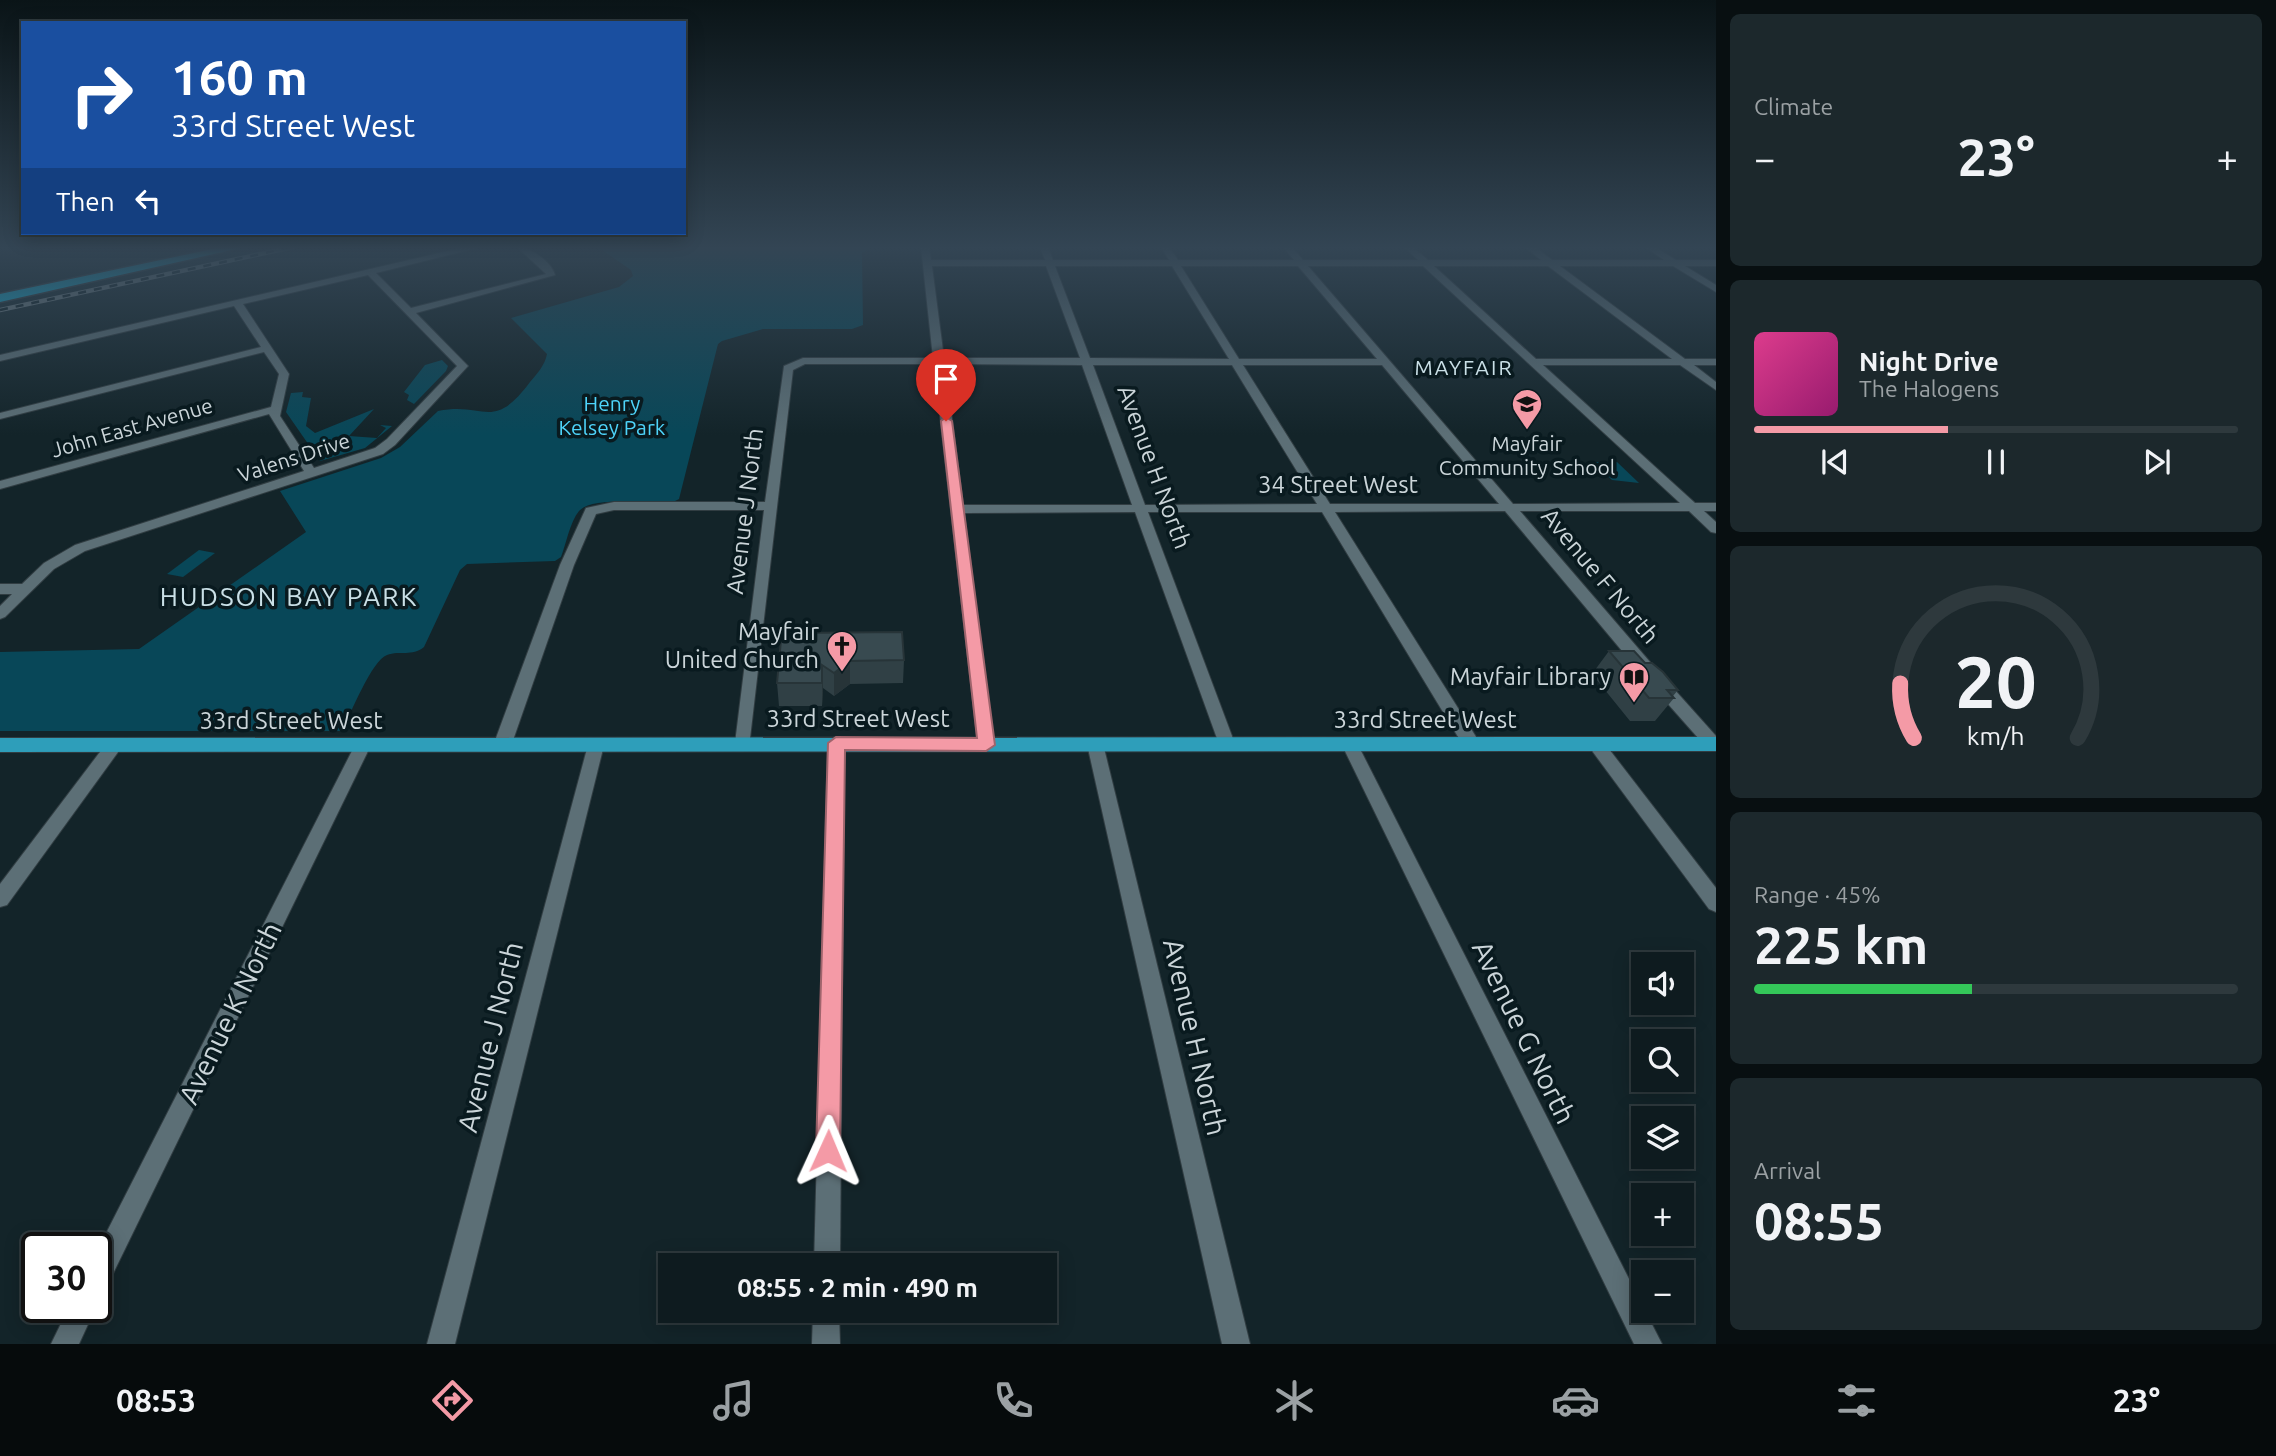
<!DOCTYPE html>
<html lang="en">
<head>
<meta charset="utf-8">
<style>
	body { margin:0; font-family:Ubuntu,sans-serif; background:#1c282c; color:#f1f3f6; height:100vh; display:flex; flex-direction:column; font-size:26px; white-space:nowrap }
	* { box-sizing:border-box; margin:0 }
	p { font-size:23px; color:#9ba1a4 }
	.icon { flex:none; width:38px; height:38px; fill:none; stroke:currentColor; stroke-width:2; stroke-linecap:round; stroke-linejoin:round }
	.map { position:relative; flex:1; overflow:hidden }
	.details { display:flex; flex-direction:column; gap:14px; padding:14px; background:#080f11; width:560px }
	.details>* { flex:none }
	.top-card { position:absolute; left:21px; top:21px; width:665px; height:214px; border-radius:0px; box-shadow:0 4px 18px #0003,0 0 0 2px #2e393d; background:#1a4fa0; color:#fff; overflow:hidden }
	.controls { position:absolute; left:1631px; top:952px; display:grid; gap:14px }
	.controls a { display:grid; place-items:center; width:63px; height:63px; border-radius:0px; background:#0e1b1f; box-shadow:0 4px 18px #0003,0 0 0 2px #2e393d; font-size:35px }
	.speed { position:absolute; left:21px; top:1232px; display:flex; gap:14px; font-size:35px; font-weight:700; text-align:center }
	.speed>* { display:grid; place-content:center; width:91px; height:91px; border-radius:50%; background:#0e1b1f; box-shadow:0 4px 18px #0003,0 0 0 2px #2e393d; line-height:1 }
	.speed .limit { border:4px solid #111; border-radius:10px; background:#fff; color:#111 }
	.pin { position:absolute; display:grid; place-items:center; width:60px; height:60px; color:#fff; margin:-72px -30px; border-radius:50% 50% 50% 0; rotate:-45deg; box-shadow:0 0 7px #0007 }
	.pin .icon { rotate:45deg }
	.me { position:absolute; width:77px; margin:-38px; rotate:1deg; stroke-linejoin:round; filter:drop-shadow(0 0 5px #0008) }
	.turn { display:flex; align-items:center; gap:24px; height:147px; padding:0 35px; font-size:32px }
	.turn .icon { width:91px; height:91px; stroke-width:2.5 }
	.turn b { display:block; font-size:49px; line-height:60px }
	.then { display:flex; align-items:center; height:66px; padding:0 35px; background:#0003; gap:14px; font-size:26px }
	.big { font-size:52px; font-weight:700; line-height:1.1 }
	.details .widget { flex:1; display:flex; flex-direction:column; justify-content:center; gap:10px; min-width:0; padding:0 24px; border-radius:10px; background:#1c282c }
	.details .dial { align-items:center; gap:0 }
	.dial svg { height:182px; overflow:visible; fill:none; stroke:#2e393d; stroke-width:7; stroke-linecap:round; text-anchor:middle }
	.dial text { fill:#f1f3f6; stroke:none }
	.song { display:flex; align-items:center; gap:21px }
	.cover { width:84px; height:84px; border-radius:10px; background:linear-gradient(135deg,hsl(330 70% 55%),hsl(320 70% 35%)) }
	.played { height:7px; border-radius:4px; background:linear-gradient(90deg,#f49aa6 40%,#2e393d 40%) }
	.keys { display:flex; justify-content:space-around; direction:ltr }
	.heat { display:flex; justify-content:space-between; align-items:center; font-size:38px; direction:ltr }
	.charge { height:10px; border-radius:5px; background:linear-gradient(90deg,#34c759 45%,#2e393d 0) }
	.trip { position:absolute; left:658px; top:1253px; width:399px; height:70px; border-radius:0px; background:#0e1b1f; box-shadow:0 4px 18px #0003,0 0 0 2px #2e393d; font-weight:700; line-height:70px; text-align:center }
	.dock { display:flex; height:112px; justify-content:space-around; align-items:center; background:#060b0c; color:#9ba1a4 }
	.dock .icon { width:49px; height:49px }
	.dock .active { color:#f49aa6 }
	.dock b { font-size:32px; color:#f1f3f6 }
	main { display:flex; flex:1; min-height:0 }
	.map>svg:first-child { display:block }
</style>
</head>
<body>
<main>
<div class="map">
<svg width="1716" height="1344" viewBox="0 0 1716 1344">
	<rect width="100%" height="100%" fill="#132429"/>
	<g fill="#084758">
		<path d="M598,247H873L862,253L863,325L852,329H763L722,341L718,344L679,499L671,503C650,503 593,496 579,511C570,522 566,544 561,557L555,561L467,564L460,570L424,647C412,657 400,650 387,655C372,660 350,715 342,731H0V652L139,649L306,532L280,491L381,458L400,447L438,411C485,401 492,433 530,382C537,374 545,365 547,354L511,318L619,287L633,276L631,270Z"/>
		<path d="M442,360L448,366L446,371L414,404L407,400L409,395L404,392L425,365Z"/>
		<path d="M303,392L302,397L311,398L306,426L315,433L374,409L349,436L377,438L386,428L380,425L392,426L365,448L320,461L286,412L291,393Z"/>
		<path d="M1593,462H1617L1639,483L1612,480Z"/>
		<path d="M199,550L215,553L183,577L167,574Z"/>
	</g>
	<g fill="none" stroke-linecap="round" stroke-linejoin="round">
		<g stroke="#313d42" stroke-width="2">
			<g id="minor">
				<path d="M465,247H481L376,273L411,308L546,274L517,247C530,247 552,262 555,275L416,313L468,366L395,445L383,454L85,551L54,569L5,617L0,619V606L12,594H0V584H22L44,563L75,545L304,471L269,414L0,489V481L271,407L279,374L264,352L0,419V413L261,347L234,306L0,361V355ZM368,275L457,366L387,439L375,448L314,468L280,416L289,374L243,304Z"/>
				<path d="M921,247H929L931,260H1045L1040,247H1048L1053,260H1169L1161,247H1169L1178,260H1294L1283,247H1292L1303,260H1418L1404,247H1413L1428,260H1541L1525,247H1535L1552,260H1664L1645,247H1655L1676,260H1716V266H1685L1716,285V292L1673,266H1560L1685,359H1716V365H1694L1716,382V390L1680,365H1543L1695,503H1716V511H1704L1716,522V533L1711,532L1689,511H1520L1650,662L1652,666L1650,670H1638L1505,511L1335,512L1478,740L1480,745L1478,750H1466L1322,512H1148L1235,744L1233,748H1221L1219,744L1135,512L964,513L994,745L992,750H980L978,745L934,364H805L793,370L749,747H737L735,743L764,510H614L596,514L574,565L511,746L508,751H496L493,746L560,565L586,508L614,502H765L784,366L803,358H933ZM932,266H1046L1080,358H944ZM1055,266H1172L1229,359L1090,358ZM1181,266H1298L1377,359H1239ZM1308,266H1423L1680,503L1513,504ZM1434,266H1548L1672,359H1536ZM945,364L1082,365L1132,505H963ZM1093,365H1232L1317,504L1145,505ZM1243,365H1382L1499,504H1330Z"/>
				<path d="M1659,677L1665,679L1716,736V749L1707,748L1653,687L1651,683L1653,679Z"/>
				<path d="M836,737L842,739L844,743L840,1265H814L828,743L830,739Z"/>
				<path d="M115,738L121,740L123,744L121,748L7,905L0,907V884L109,740Z"/>
				<path d="M1095,738L1101,740L1103,744L1250,1344H1222L1087,744L1089,740Z"/>
				<path d="M1596,738L1602,740L1716,888V912L1709,909L1590,748L1588,744L1590,740Z"/>
				<path d="M363,739L369,740L371,745L105,1290L96,1294V1253L355,745L357,740Z"/>
				<path d="M596,739L602,740L604,745L455,1344H427L588,745L590,740Z"/>
				<path d="M1350,739L1356,740L1358,745L1662,1344H1634L1342,745L1344,740Z"/>
				<path d="M69,1307H96L79,1344H51Z"/>
				<path d="M813,1311H839L840,1344H812Z"/>
			</g>
		</g>
		<g stroke="#313d42" stroke-width="2">
			<path id="major" d="M1716,737V751L0,752V738Z"/>
		</g>
		<g stroke="#313d42" stroke-width="3">
			<path id="highway" d="M222,247H245L0,302V294Z"/>
		</g>
		<use href="#minor" fill="#5c6f76" fill-rule="evenodd"/>
		<use href="#major" fill="#2e9eba" fill-rule="evenodd"/>
		<use href="#highway" fill="#0fbee7" fill-rule="evenodd"/>
		<g stroke="#78858a" stroke-width="4.5">
			<path id="rail" d="M0,310L293,247"/>
		</g>
		<use href="#rail" stroke="#091a1f" stroke-width="2.5" stroke-dasharray="8" stroke-linecap="butt"/>
	</g>
	<g fill="#304045">
		<path d="M792,633L904,660L903,683L850,684L834,696L823,688L822,706H779L777,683Z"/>
		<path d="M1609,651L1645,663L1678,690L1673,696L1674,698L1655,721H1630L1592,674Z"/>
	</g>
	<g fill="#273438">
		<path d="M850,661V684L834,696V673Z"/>
		<path d="M822,665L823,688L822,706Z"/>
	</g>
	<g fill="#384a50" stroke="#273438" stroke-width="2">
		<path d="M902,632L904,660L850,661L834,673L822,665V683H777L781,640L792,633Z"/>
		<path d="M1609,651H1634L1645,663H1652L1663,672L1678,690H1667L1674,698H1649Z"/>
	</g>
	<linearGradient id="sky" x2="0" y2="1"><stop stop-color="#0a1417"/><stop offset="0.57" stop-color="#334554"/><stop offset="1" stop-color="#334554" stop-opacity="0"/></linearGradient>
	<rect width="1716" height="435" fill="url(#sky)"/>
	<path fill="#f49aa6" stroke="#9f646c" stroke-width="2" d="M946,417L952,421L995,745L986,751L845,750L840,1151L837,1160L828,1163L820,1160L816,1151L828,743L836,737L977,738L941,421Z"/>
	<defs>
		<g id="school-pin" transform="scale(1.575)"><path d="M0 17L-7.5 6A9.5 9.5 0 1 1 7.5 6Z" fill="#f49aa6" stroke="#091a1f"/><path d="M0-5L7-2L0 1L-7-2ZM-4 1L0 2.5L4 1V4Q0 6-4 4Z" fill="#111"/></g>
		<g id="church-pin" transform="scale(1.575)"><path d="M0 17L-7.5 6A9.5 9.5 0 1 1 7.5 6Z" fill="#f49aa6" stroke="#091a1f"/><path d="M-1.2-6h2.4v3.5h3.3v2.4h-3.3V6h-2.4V-.1h-3.3v-2.4h3.3Z" fill="#111"/></g>
		<g id="library-pin" transform="scale(1.575)"><path d="M0 17L-7.5 6A9.5 9.5 0 1 1 7.5 6Z" fill="#f49aa6" stroke="#091a1f"/><path d="M-6-4Q-3-5.5-.7-3.5V5Q-3 3-6 4ZM6-4Q3-5.5 .7-3.5V5Q3 3 6 4Z" fill="#111"/></g>
	</defs>
	<g fill-rule="evenodd">
		<use href="#school-pin" x="1527" y="404"/>
		<use href="#church-pin" x="842" y="646"/>
		<use href="#library-pin" x="1634" y="677"/>
	</g>
	<g text-anchor="middle" stroke-width="7" stroke-linejoin="round" paint-order="stroke">
		<g font-size="21" letter-spacing="2" fill="#cae0e7" stroke="#091a1f">
			<text x="1464" y="375">MAYFAIR</text>
		</g>
		<g font-size="21" fill="#4ed4fa" stroke="#091a1f">
			<text x="612" y="411">Henry<tspan x="612" dy="24">Kelsey Park</tspan></text>
		</g>
		<g font-size="21" fill="#cbd5d9" stroke="#091a1f">
			<text transform="translate(132 428) rotate(-16)" y="7">John East Avenue</text>
			<text transform="translate(294 458) rotate(-18)" y="7">Valens Drive</text>
		</g>
		<g font-size="21" fill="#cbd5d9" stroke="#091a1f">
			<text x="1527" y="451">Mayfair<tspan x="1527" dy="24">Community School</tspan></text>
		</g>
		<g font-size="24" fill="#cbd5d9" stroke="#091a1f">
			<text transform="translate(1154 467) rotate(70)" y="8">Avenue H North</text>
			<text x="1338" y="493">34 Street West</text>
			<text transform="translate(745 511) rotate(-83)" y="8">Avenue J North</text>
			<text transform="translate(1600 576) rotate(50)" y="8">Avenue F North</text>
			<text x="858" y="727">33rd Street West</text>
			<text x="1425" y="728">33rd Street West</text>
			<text x="291" y="729">33rd Street West</text>
		</g>
		<g font-size="24" fill="#cbd5d9" stroke="#091a1f" text-anchor="end">
			<text x="819" y="640">Mayfair<tspan x="819" dy="28">United Church</tspan></text>
			<text x="1611" y="685">Mayfair Library</text>
		</g>
		<g font-size="26" letter-spacing="2" fill="#cae0e7" stroke="#091a1f">
			<text x="289" y="606">HUDSON BAY PARK</text>
		</g>
		<g font-size="28" fill="#cbd5d9" stroke="#091a1f">
			<text transform="translate(230 1013) rotate(-64)" y="10">Avenue K North</text>
			<text transform="translate(1524 1032) rotate(64)" y="10">Avenue G North</text>
			<text transform="translate(490 1037) rotate(-76)" y="10">Avenue J North</text>
			<text transform="translate(1195 1037) rotate(77)" y="10">Avenue H North</text>
		</g>
	</g>
</svg>
<div class="controls">
<a><svg class="icon" aria-label="sound" viewBox="0 0 24 24"><path d="M4 9h4l5-4v14l-5-4H4zM17 9q2 3 0 6"/></svg></a>
<a><svg class="icon" aria-label="search" viewBox="0 0 24 24"><circle cx="10" cy="10" r="6"/><path d="M15 15l6 6"/></svg></a>
<a><svg class="icon" aria-label="layers" viewBox="0 0 24 24"><path d="M12 4l9 5-9 5-9-5zM3 14l9 5 9-5"/></svg></a>
<a>+</a>
<a>−</a>
</div>
<div class="speed"><div class="limit">30</div></div>
<div class="pin" style="left:946px;top:421px;background:#d93025"><svg class="icon" aria-label="arrive" viewBox="0 0 24 24"><path d="M6 21V4h12l-3 4 3 4H6"/></svg></div>
<svg class="me" style="left:828px;top:1151px" viewBox="-20 -20 40 40"><path d="M0-17L14 15 0 8-14 15z" fill="#f49aa6" stroke="#fff" stroke-width="4"/></svg>
<div class="trip">08:55 · 2 min · 490 m</div>
<div class="top-card">
<div class="turn"><svg class="icon" aria-label="right" viewBox="0 0 24 24"><path d="M7 20v-9h11M14 6l5 5-5 5"/></svg><div><b>160 m</b>33rd Street West</div></div>
<div class="then">Then<svg class="icon" aria-label="left" viewBox="0 0 24 24"><path d="M17 20v-9H6M10 6l-5 5 5 5"/></svg></div>
</div>
</div>
<section class="details">
<div class="widget"><p>Climate</p>
<div class="heat"><a>−</a><b class="big">23°</b><a>+</a></div>
</div>
<div class="widget">
<div class="song"><i class="cover"></i><div><b>Night Drive</b><p>The Halogens</p></div></div>
<div class="played"></div>
<div class="keys"><svg class="icon" aria-label="previous" viewBox="0 0 24 24"><path d="M18 5L8 12l10 7zM5 5v14"/></svg><svg class="icon" aria-label="pause" viewBox="0 0 24 24"><path d="M8 5v14M16 5v14"/></svg><svg class="icon" aria-label="next" viewBox="0 0 24 24"><path d="M6 5l10 7-10 7zM19 5v14"/></svg></div>
</div>
<div class="widget dial"><svg viewBox="0 0 100 80">
<path d="M14 69A42 42 0 1 1 86 69"/>
<path d="M14 69A42 42 0 0 1 8 45" stroke="#f49aa6"/>
<text x="50" y="56" font-size="32" font-weight="700">20</text>
<text x="50" y="72" font-size="11">km/h</text>
</svg></div>
<div class="widget"><p>Range · 45%</p><b class="big">225 km</b><div class="charge"></div></div>
<div class="widget"><p>Arrival</p><b class="big">08:55</b></div>
</section>
</main>
<nav class="dock">
<b>08:53</b>
<svg class="icon active" aria-label="directions" viewBox="0 0 24 24"><path d="M12 3l9 9-9 9-9-9zM9 14v-3h6M13 9l2 2-2 2"/></svg>
<svg class="icon" aria-label="music" viewBox="0 0 24 24"><path d="M9 18V5l10-2v13"/><circle cx="6" cy="18" r="3"/><circle cx="16" cy="16" r="3"/></svg>
<svg class="icon" aria-label="phone" viewBox="0 0 24 24"><path d="M5 4h4l2 5-3 2q2 4 5 5l2-3 5 2v4C11 20 4 13 5 4z"/></svg>
<svg class="icon" aria-label="climate" viewBox="0 0 24 24"><path d="M12 3v18M4 7l16 10M4 17L20 7"/></svg>
<svg class="icon" aria-label="car" viewBox="0 0 24 24"><path d="M5 17H2v-5l4-1 3-4h7l3 4 3 1v5h-3M9 17h6M6 11h13"/><circle cx="7" cy="17" r="2"/><circle cx="17" cy="17" r="2"/></svg>
<svg class="icon" aria-label="filters" viewBox="0 0 24 24"><path d="M4 7h16M4 17h16"/><circle cx="9" cy="7" r="2"/><circle cx="15" cy="17" r="2"/></svg>
<b>23°</b>
</nav>
</body>
</html>
